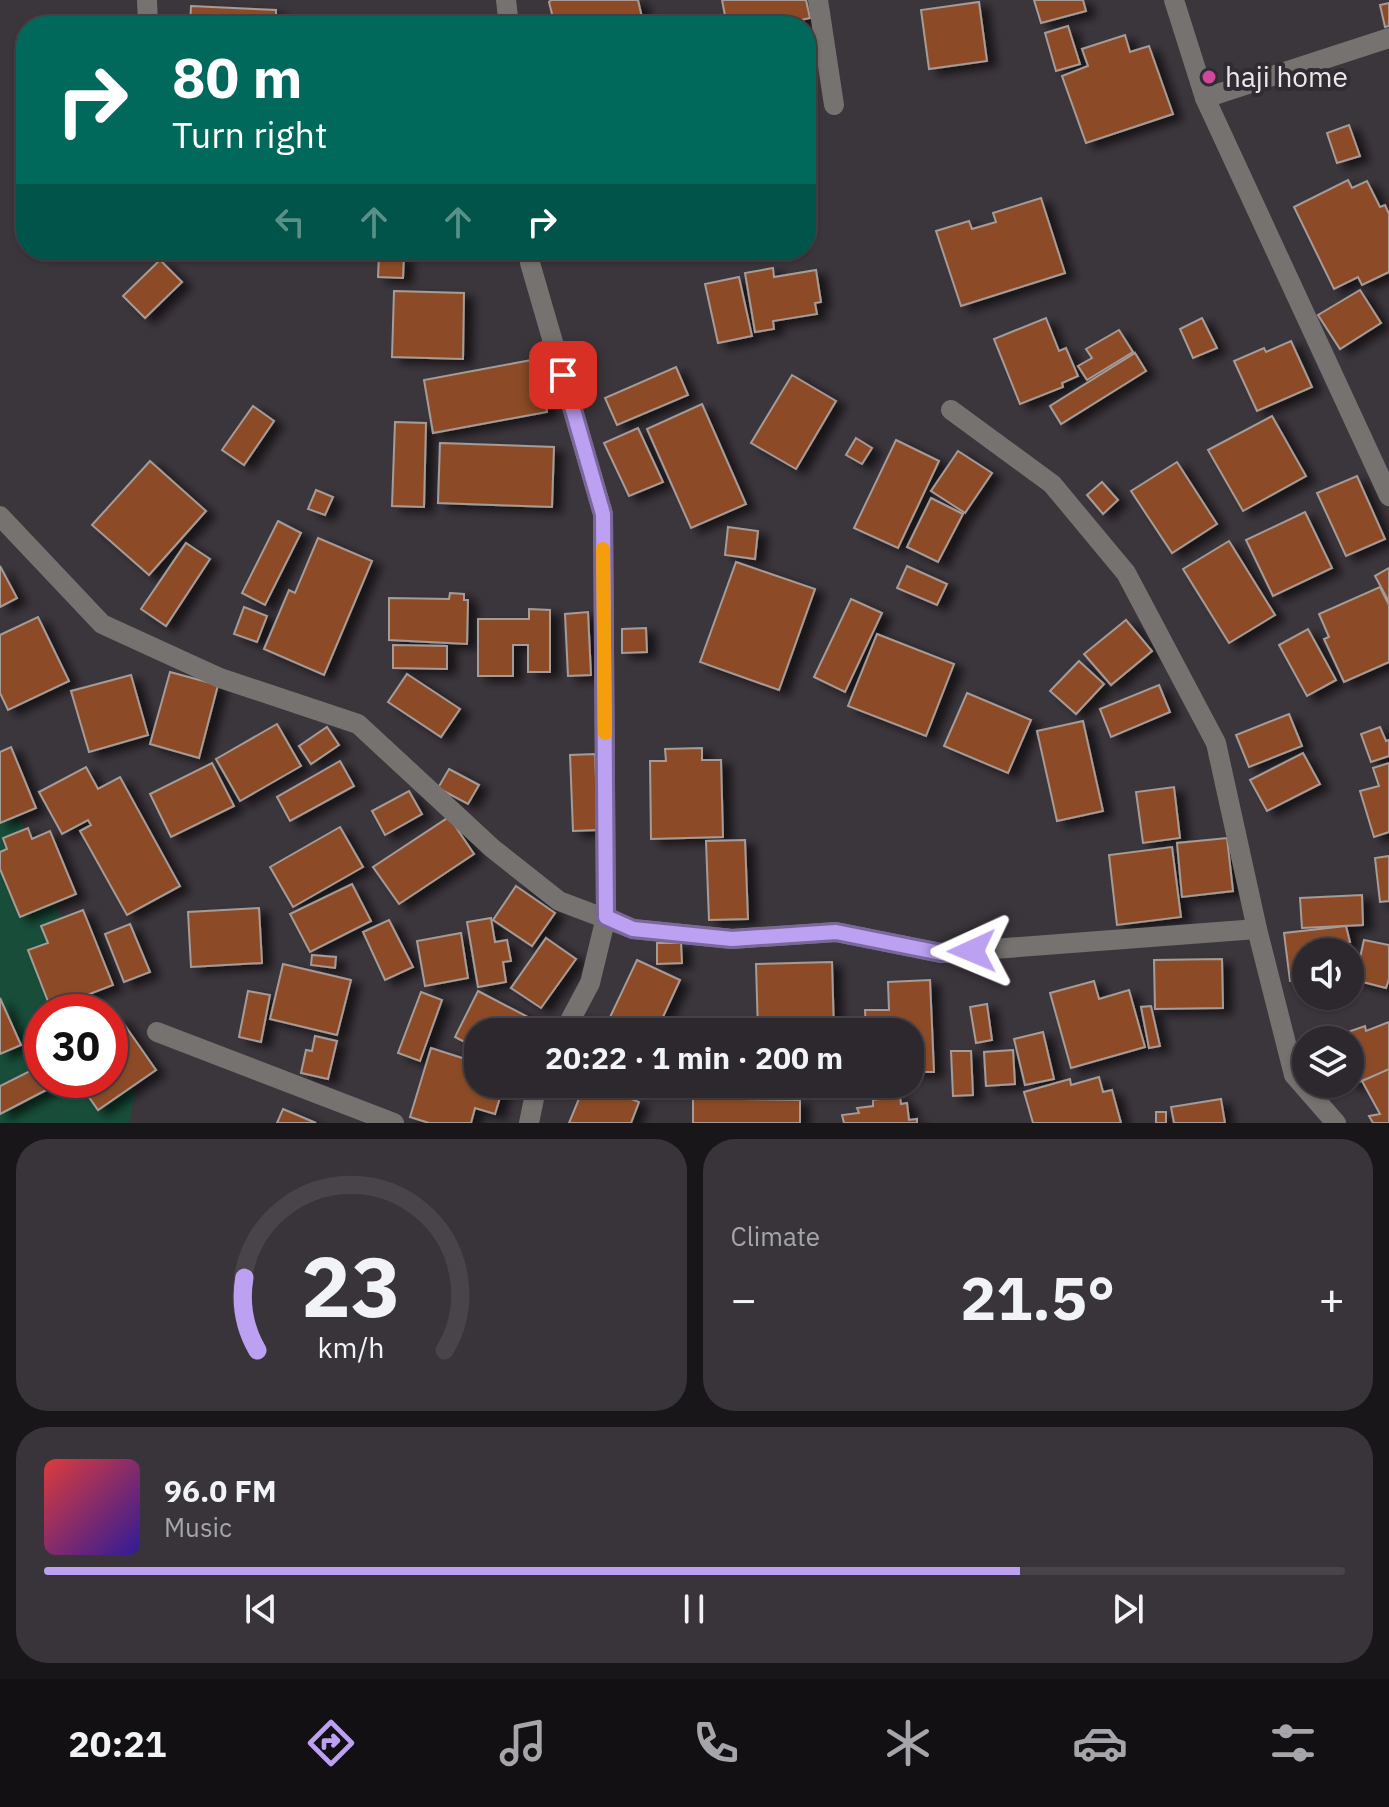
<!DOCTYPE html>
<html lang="en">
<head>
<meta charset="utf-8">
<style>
	body { margin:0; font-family:"IBM Plex Sans",sans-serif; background:#383439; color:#f1f3f6; height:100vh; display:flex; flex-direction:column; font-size:30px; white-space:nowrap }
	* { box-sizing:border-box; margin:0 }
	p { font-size:26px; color:#a6a6aa }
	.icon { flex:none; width:44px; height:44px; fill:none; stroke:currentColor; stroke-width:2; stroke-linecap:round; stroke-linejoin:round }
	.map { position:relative; height:1123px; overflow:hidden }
	.details { display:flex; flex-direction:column; gap:16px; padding:16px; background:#181619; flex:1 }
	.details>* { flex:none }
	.top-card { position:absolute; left:16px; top:16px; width:800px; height:244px; border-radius:32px; box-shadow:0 2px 6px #0004,0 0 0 2px #484449; background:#00695c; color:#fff; overflow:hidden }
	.tools { position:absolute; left:1292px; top:938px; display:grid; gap:16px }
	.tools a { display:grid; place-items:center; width:72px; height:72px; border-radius:50%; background:#2c282d; box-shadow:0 2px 6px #0004,0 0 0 2px #484449; font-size:40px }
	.speed { position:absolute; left:24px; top:994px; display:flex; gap:16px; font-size:40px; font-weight:700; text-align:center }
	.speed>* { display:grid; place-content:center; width:104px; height:104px; border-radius:50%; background:#2c282d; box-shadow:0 2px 6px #0004,0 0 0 2px #484449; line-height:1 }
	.speed .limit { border:12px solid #d22; background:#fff; color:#111 }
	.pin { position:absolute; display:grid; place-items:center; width:68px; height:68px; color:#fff; margin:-34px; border-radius:16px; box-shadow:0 4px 12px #0006 }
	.me { position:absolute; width:88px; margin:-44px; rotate:269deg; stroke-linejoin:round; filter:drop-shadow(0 0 6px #0008) }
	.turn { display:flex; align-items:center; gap:28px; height:168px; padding:0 24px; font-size:36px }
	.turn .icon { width:104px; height:104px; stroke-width:2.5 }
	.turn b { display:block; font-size:56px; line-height:68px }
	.lanes { display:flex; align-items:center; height:76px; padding:0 24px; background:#0003; justify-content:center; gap:40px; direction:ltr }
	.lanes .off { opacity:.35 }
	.big { font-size:60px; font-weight:700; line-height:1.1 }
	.details .tile { flex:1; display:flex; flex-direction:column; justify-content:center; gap:12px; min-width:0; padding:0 28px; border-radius:32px; background:#383439 }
	.details .dial { align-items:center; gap:0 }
	.dial svg { height:208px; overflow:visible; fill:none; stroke:#484449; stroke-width:7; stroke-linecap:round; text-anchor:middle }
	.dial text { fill:#f1f3f6; stroke:none }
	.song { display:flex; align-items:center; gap:24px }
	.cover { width:96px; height:96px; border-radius:12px; background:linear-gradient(135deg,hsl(0 70% 55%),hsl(250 70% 35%)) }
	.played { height:8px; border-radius:4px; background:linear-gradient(90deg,#bca0f2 75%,#484449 75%) }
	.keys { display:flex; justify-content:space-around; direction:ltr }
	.heat { display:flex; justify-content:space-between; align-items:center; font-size:44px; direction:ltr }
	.details .tiles { flex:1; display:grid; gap:16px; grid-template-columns:1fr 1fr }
	.tile:last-child { grid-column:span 2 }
	.trip { position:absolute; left:464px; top:1018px; width:460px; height:80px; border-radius:32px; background:#2c282d; box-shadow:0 2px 6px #0004,0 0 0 2px #484449; font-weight:700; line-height:80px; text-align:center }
	.tabs { display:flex; height:128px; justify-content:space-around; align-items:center; background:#121012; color:#a6a6aa }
	.tabs .icon { width:56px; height:56px }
	.tabs .active { color:#bca0f2 }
	.tabs b { font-size:36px; color:#f1f3f6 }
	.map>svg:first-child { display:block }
</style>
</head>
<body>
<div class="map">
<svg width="1389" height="1123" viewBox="0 0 1389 1123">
	<defs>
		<filter id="shadow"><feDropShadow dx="9" dy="5" stdDeviation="4" flood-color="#0009"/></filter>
	</defs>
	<rect width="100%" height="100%" fill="#3b353c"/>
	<path fill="#174d39" d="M0,773L101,1012H42V1080H110V1034L135,1094L129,1123H0Z"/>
	<g fill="#8c4c28" stroke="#a69b96" stroke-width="2" filter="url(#shadow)">
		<path d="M551,0H638L644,26H574V23L555,26L549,2Z"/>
		<path d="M722,0H806L810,18L774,26H727Z"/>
		<path d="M1034,0H1083L1086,11L1041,23Z"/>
		<path d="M979,2L987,61L929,69L921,10Z"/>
		<path d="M1389,3V26L1385,27L1380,5Z"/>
		<path d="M191,6L276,10V26H190Z"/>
		<path d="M1068,26L1080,64L1056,71L1045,33Z"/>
		<path d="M1125,35L1130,52L1149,46L1173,114L1086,143L1062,76L1088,66L1082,49Z"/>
		<path d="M1349,125L1360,156L1337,163L1327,133Z"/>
		<path d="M1348,180L1352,188L1367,181L1380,207L1385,205L1389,214V272L1362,285L1358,277L1334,289L1294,207Z"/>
		<path d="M1041,198L1065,273L961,306L936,231L969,221L972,229L996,222L993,213Z"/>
		<path d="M379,255L404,256L403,278L378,277Z"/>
		<path d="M160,260L182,282L145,318L123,296Z"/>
		<path d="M773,268L774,277L816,270L821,302L815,303L817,314L773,321L774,329L755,332L745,273Z"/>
		<path d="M739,277L752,336L718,343L705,284Z"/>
		<path d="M1360,290L1381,323L1340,349L1318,315Z"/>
		<path d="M394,291L464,293L463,359L392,357Z"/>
		<path d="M1046,318L1059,351L1066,348L1078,376L1062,383L1063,387L1020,404L994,339Z"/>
		<path d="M1202,318L1217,348L1193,358L1180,329Z"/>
		<path d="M1119,330L1133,352L1087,380L1078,366L1092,358L1086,349Z"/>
		<path d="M1291,341L1312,387L1257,411L1234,361L1264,348L1266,352Z"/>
		<path d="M1135,353L1146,371L1061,424L1050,406Z"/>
		<path d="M537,359L547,412L433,433L424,380Z"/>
		<path d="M676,367L688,395L617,425L605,398Z"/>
		<path d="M792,375L836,401L796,469L751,443Z"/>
		<path d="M702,404L746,504L691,528L647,429Z"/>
		<path d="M253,406L274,421L244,465L222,450Z"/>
		<path d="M1272,416L1306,476L1243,511L1208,450Z"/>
		<path d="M395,422L426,423L424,507L392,506Z"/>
		<path d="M638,428L663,482L629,496L604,443Z"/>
		<path d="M856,438L872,448L862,464L846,455Z"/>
		<path d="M896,440L939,461L898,548L854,528Z"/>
		<path d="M440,443L554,447L552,507L438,503Z"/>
		<path d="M958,451L992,473L965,513L931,491Z"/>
		<path d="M150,461L206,511L149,575L92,525Z"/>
		<path d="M1177,462L1217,524L1172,553L1131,491Z"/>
		<path d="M1357,476L1385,539L1346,556L1317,493Z"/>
		<path d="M1102,482L1118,500L1103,514L1087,495Z"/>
		<path d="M316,490L333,497L325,515L308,509Z"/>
		<path d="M931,498L963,514L938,562L907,547Z"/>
		<path d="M1305,512L1332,568L1273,596L1246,540Z"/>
		<path d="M278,521L301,533L265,605L242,593Z"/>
		<path d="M728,527L758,531L755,559L725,555Z"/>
		<path d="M318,538L372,561L324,675L264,649L289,590L295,593Z"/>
		<path d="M1229,541L1275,615L1229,643L1183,569Z"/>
		<path d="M186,543L210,559L166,626L141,609Z"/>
		<path d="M736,562L815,589L779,690L700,662Z"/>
		<path d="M0,566L17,598L0,607Z"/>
		<path d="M907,566L947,584L937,605L897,588Z"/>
		<path d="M1389,568V602L1375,576Z"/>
		<path d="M1380,587L1389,605V662L1344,682L1324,639L1329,637L1319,614Z"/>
		<path d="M450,593L464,594V600H468L467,644L389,640V598L449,599Z"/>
		<path d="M851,599L882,613L845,692L814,677Z"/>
		<path d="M244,607L267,616L257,642L234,634Z"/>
		<path d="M529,609L550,610V672H528V645H513V676H478V619H529Z"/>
		<path d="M588,612L591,675L568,676L565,614Z"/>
		<path d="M38,617L69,681L8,710L0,693V635Z"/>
		<path d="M1126,620L1152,651L1111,685L1084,654Z"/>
		<path d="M646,628L647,652L622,653V629Z"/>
		<path d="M1308,629L1336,680L1307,696L1279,645Z"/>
		<path d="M877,634L954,664L926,736L848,706Z"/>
		<path d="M393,645L447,646V669L393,668Z"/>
		<path d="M1079,661L1104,684L1076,714L1050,691Z"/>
		<path d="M170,672L218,685L199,758L150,744Z"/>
		<path d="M407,674L460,709L441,737L388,702Z"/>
		<path d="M131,675L148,735L89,752L71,691Z"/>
		<path d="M1159,685L1170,712L1111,737L1100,709Z"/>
		<path d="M967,693L1031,720L1008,773L944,746Z"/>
		<path d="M1289,714L1302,746L1249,767L1236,735Z"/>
		<path d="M1083,721L1103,811L1057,821L1037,731Z"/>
		<path d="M277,724L301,766L240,801L216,759Z"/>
		<path d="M327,727L339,745L311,764L299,746Z"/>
		<path d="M1380,727L1386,741L1389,740V756L1371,762L1361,734Z"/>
		<path d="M11,747L36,808L0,823V752Z"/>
		<path d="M702,748V760H721L723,837L651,839L650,761H666L665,749Z"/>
		<path d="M1303,753L1320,784L1267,811L1250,780Z"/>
		<path d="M595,754L598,830L573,831L570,755Z"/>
		<path d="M340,761L354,786L290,821L277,797Z"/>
		<path d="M212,763L234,806L171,837L150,794Z"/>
		<path d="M1389,763V832L1374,837L1360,791L1379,786L1373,768Z"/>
		<path d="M86,767L98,789L120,777L180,886L127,915L80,831L91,825L88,820L62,834L39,792Z"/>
		<path d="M449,769L479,785L468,804L438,788Z"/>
		<path d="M1174,787L1180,838L1143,843L1136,792Z"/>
		<path d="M409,791L422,814L385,835L372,811Z"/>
		<path d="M449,817L474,854L399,904L373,867Z"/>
		<path d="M340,827L363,867L293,907L270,867Z"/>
		<path d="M28,828L32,839L50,831L76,894L20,917L0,869V852L7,849L3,838Z"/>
		<path d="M1227,838L1233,891L1182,897L1177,843Z"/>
		<path d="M745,840L748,919L709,920L706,841Z"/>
		<path d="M1172,847L1181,917L1117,925L1109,855Z"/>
		<path d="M1389,856V901L1380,902L1375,858Z"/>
		<path d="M352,884L371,921L310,952L290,914Z"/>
		<path d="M516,886L555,913L532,946L493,920Z"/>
		<path d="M1362,895L1363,925L1302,928L1300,898Z"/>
		<path d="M259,908L262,963L191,967L188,912Z"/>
		<path d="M83,910L113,985L51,1009L28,950L48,943L41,926Z"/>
		<path d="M491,918L495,942L507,940L511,961L503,962L506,982L478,987L467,922Z"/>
		<path d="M389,920L413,967L385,980L363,932Z"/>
		<path d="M130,924L150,972L124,982L105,934Z"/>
		<path d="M1346,926L1350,942L1343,944L1344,952H1306V980L1290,981L1284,933Z"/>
		<path d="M461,933L468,978L425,986L417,941Z"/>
		<path d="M546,938L576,959L541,1008L511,988Z"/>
		<path d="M1364,940L1389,945V979L1386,988L1355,980Z"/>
		<path d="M657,943H681L682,963L657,964Z"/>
		<path d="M312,955L336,957L335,968L311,965Z"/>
		<path d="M1222,959L1223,1008L1155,1009L1154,960Z"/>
		<path d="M637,960L680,980L656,1032H603Z"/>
		<path d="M832,962L834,1032H758L756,964Z"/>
		<path d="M283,964L351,980L337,1035L270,1019Z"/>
		<path d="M930,980L934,1072H910V1032H866L865,1010H889L888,982Z"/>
		<path d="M1094,981L1099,999L1129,990L1145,1047L1071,1068L1050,993Z"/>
		<path d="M248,991L270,995L261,1042L239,1037Z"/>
		<path d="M478,991L547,1027L544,1032H478V1049L455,1037Z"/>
		<path d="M421,992L442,1000L420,1061L398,1053Z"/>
		<path d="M0,998L21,1045L0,1054Z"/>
		<path d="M987,1004L992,1040L976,1043L970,1007Z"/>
		<path d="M1151,1006L1160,1046L1149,1048L1141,1007Z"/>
		<path d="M579,1015L600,1024L596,1032H571Z"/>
		<path d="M119,1017L156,1070L98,1110L77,1080H110V1024Z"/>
		<path d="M1389,1022V1071L1350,1085V1040H1334L1333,1037L1365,1026L1366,1031Z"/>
		<path d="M1043,1032L1054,1079L1025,1085L1014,1039Z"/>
		<path d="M315,1036L337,1041L328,1079L301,1073L306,1050L312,1051Z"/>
		<path d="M431,1048L478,1063V1084H504L495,1114L475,1108L471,1123H429L410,1117Z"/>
		<path d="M1013,1050L1015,1084L986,1086L984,1052Z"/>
		<path d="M951,1051H971L973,1095L953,1096Z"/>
		<path d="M40,1066L42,1080H48L52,1087L0,1114V1086Z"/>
		<path d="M1389,1069V1123H1373L1369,1116L1380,1114L1362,1081Z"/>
		<path d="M1099,1077L1103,1092L1112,1090L1121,1123H1033L1024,1092L1070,1079L1071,1085Z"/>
		<path d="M554,1084H572L569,1091Z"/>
		<path d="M585,1084H593L639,1102L631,1123H569Z"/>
		<path d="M693,1085H742V1099L800,1100V1123H693Z"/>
		<path d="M900,1096L901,1104L907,1103L909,1120L917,1119V1123H844L842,1115L859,1113L857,1108L873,1106V1100Z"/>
		<path d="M1221,1099L1225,1123H1174L1171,1107Z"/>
		<path d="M283,1109L316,1123H277Z"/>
		<rect x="1156" y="1112" width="10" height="11"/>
	</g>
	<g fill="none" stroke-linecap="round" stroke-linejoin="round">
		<g stroke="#76726f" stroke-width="20">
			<path d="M147,0L148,26"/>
			<path d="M506,0L509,26"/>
			<path d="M818,0L834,105"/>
			<path d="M1174,0L1205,98L1389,496"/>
			<path d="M1205,98L1389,38"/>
			<path d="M529,250L530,263L603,514L606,917L590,983L564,1032"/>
			<path d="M951,410L1052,484L1126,573L1216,743L1257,929L1294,1075L1336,1123"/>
			<path d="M0,516L102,624L220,678L358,724L492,848L559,901L633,929L732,939L836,932L941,953L1257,929"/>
			<path d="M157,1032L394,1123"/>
			<path d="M529,1123L537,1084"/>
		</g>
	</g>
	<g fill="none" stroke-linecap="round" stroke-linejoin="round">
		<g stroke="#7a689d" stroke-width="20">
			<path id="route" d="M563,375L603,514L606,917L633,929L732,939L836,932L941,953L972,951"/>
		</g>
		<use href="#route" stroke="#bca0f2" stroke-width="14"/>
		<path stroke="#f59e0b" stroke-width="14" d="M603,549L605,733"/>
	</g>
	<circle fill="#d1479c" stroke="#312b32" stroke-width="3" cx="1209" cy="77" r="8"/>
	<g text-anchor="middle" stroke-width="8" stroke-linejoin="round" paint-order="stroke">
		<g font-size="28" fill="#eae6ea" stroke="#312b32" text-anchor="start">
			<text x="1225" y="87">haji home</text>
		</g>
	</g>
</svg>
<div class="tools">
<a><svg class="icon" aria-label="sound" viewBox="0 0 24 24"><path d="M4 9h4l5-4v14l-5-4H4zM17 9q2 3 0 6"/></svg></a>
<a><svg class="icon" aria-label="layers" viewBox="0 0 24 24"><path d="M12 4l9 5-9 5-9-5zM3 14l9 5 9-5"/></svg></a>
</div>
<div class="speed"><div class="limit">30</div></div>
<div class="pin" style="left:563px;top:375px;background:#d93025"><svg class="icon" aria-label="arrive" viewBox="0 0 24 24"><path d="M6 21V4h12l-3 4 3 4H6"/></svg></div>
<svg class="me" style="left:972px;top:951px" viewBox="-20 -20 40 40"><path d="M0-17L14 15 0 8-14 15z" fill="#bca0f2" stroke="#fff" stroke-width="4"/></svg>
<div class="trip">20:22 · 1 min · 200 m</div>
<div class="top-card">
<div class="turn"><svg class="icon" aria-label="right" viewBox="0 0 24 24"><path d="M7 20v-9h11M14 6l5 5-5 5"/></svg><div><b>80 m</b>Turn right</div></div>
<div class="lanes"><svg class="icon off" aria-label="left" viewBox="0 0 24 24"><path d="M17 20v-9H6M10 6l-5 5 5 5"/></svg><svg class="icon off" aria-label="ahead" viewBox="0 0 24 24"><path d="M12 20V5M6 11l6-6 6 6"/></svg><svg class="icon off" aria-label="ahead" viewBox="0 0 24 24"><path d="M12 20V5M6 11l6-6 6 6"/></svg><svg class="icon" aria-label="right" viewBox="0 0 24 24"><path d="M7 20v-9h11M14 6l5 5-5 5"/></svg></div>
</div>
</div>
<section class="details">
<div class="tiles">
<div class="tile dial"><svg viewBox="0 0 100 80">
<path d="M14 69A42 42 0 1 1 86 69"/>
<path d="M14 69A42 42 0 0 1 9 41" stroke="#bca0f2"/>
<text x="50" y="56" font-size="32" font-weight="700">23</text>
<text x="50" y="72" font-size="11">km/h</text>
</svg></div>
<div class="tile"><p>Climate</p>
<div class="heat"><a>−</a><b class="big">21.5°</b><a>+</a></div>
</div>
<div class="tile">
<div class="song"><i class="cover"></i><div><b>96.0 FM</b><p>Music</p></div></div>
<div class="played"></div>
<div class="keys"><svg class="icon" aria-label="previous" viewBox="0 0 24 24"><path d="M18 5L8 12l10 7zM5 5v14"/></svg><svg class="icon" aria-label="pause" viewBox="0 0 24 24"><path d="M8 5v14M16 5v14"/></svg><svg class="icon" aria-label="next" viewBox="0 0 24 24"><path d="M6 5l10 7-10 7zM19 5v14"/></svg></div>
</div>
</div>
</section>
<nav class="tabs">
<b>20:21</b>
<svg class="icon active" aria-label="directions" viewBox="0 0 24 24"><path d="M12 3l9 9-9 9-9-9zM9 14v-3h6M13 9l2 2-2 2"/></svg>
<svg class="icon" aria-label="music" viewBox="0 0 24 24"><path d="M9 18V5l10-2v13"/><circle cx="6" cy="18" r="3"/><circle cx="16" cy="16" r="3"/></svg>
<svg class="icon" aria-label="phone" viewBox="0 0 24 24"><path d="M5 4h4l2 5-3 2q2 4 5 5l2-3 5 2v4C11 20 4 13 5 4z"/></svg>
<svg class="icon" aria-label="climate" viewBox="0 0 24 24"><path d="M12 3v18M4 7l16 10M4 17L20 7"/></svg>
<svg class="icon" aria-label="car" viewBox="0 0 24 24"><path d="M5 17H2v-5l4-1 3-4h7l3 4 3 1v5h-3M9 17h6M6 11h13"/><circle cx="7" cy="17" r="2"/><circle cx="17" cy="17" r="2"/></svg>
<svg class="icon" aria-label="filters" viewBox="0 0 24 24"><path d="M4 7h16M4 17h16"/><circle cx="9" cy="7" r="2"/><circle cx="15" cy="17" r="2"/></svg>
</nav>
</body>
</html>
